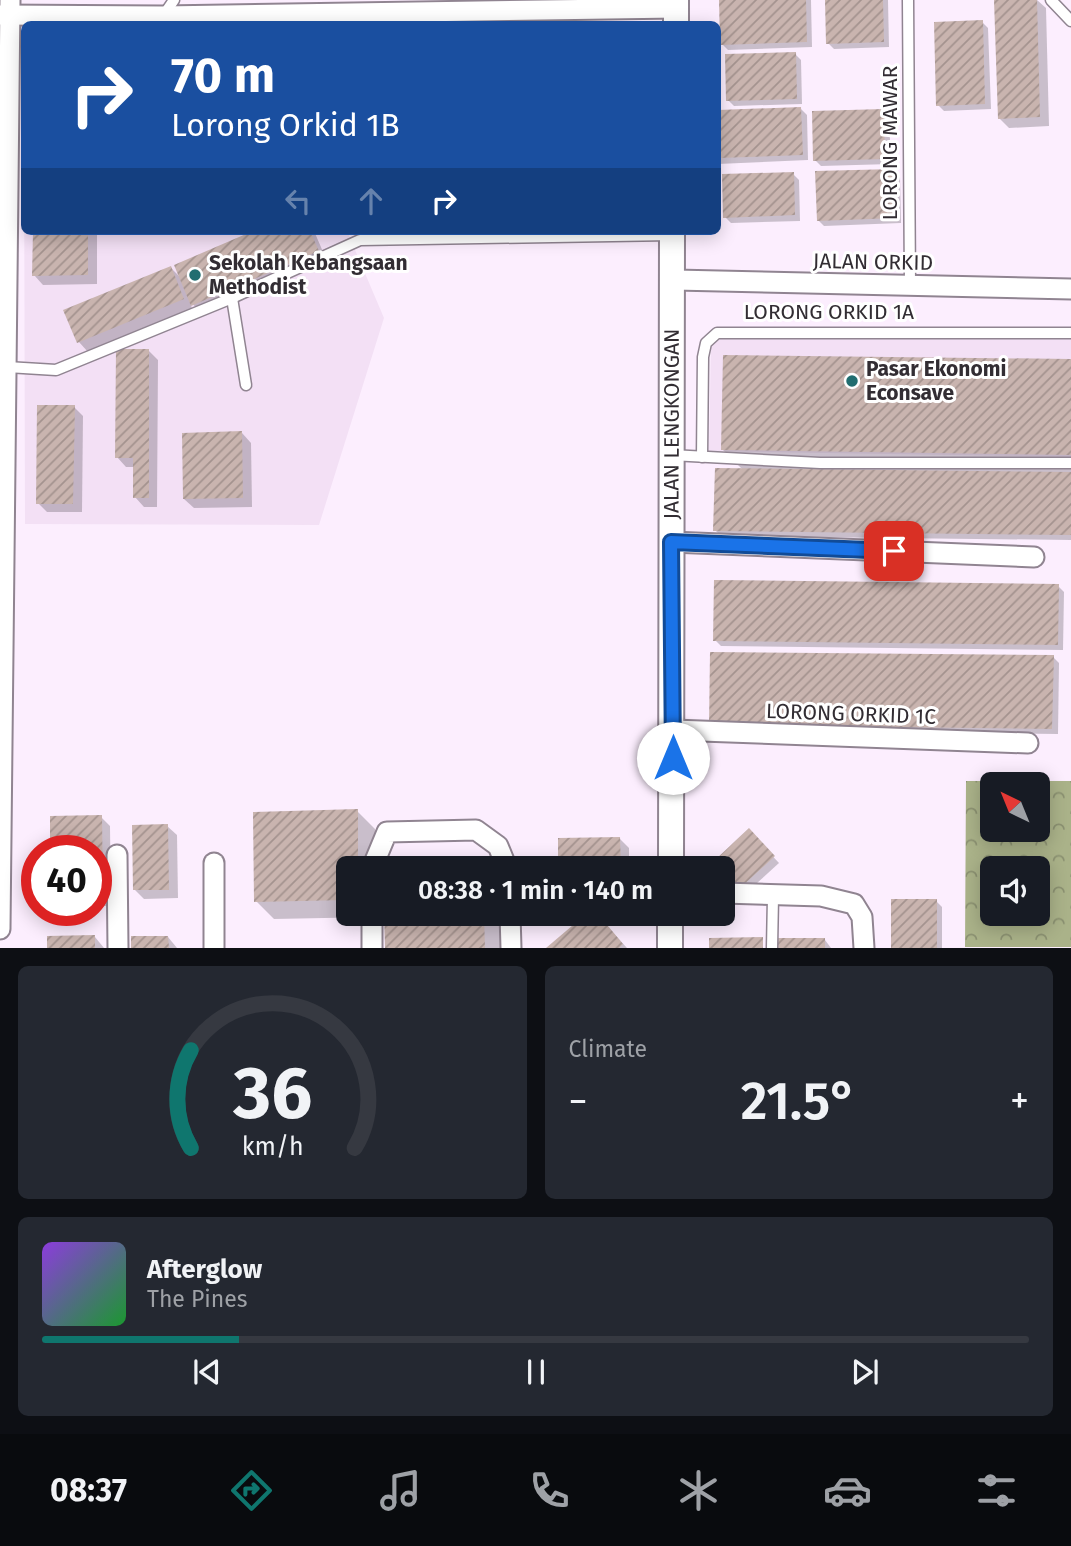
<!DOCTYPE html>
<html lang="en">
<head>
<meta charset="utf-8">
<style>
	body { margin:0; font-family:"Fira Sans",sans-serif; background:#242831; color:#f1f3f6; height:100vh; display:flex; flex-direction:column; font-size:26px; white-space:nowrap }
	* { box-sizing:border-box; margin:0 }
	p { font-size:23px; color:#9ea1a6 }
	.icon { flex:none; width:38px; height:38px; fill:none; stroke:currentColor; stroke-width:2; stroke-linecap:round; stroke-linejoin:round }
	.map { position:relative; height:948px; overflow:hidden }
	.side { display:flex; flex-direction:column; gap:18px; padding:18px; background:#0d0f14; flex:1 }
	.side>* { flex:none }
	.guide { position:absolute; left:21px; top:21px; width:700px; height:214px; border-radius:10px; box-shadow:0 4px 18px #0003; background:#1a4fa0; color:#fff; overflow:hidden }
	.needle { width:46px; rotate:317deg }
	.tools { position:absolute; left:980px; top:772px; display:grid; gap:14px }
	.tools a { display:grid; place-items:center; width:70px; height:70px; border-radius:10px; background:#171b24; box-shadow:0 4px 18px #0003; font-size:35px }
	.speed { position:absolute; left:21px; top:835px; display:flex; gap:14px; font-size:35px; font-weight:700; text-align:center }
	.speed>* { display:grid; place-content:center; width:91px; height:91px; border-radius:50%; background:#171b24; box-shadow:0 4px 18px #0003; line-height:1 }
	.speed .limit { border:10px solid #d22; background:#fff; color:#111 }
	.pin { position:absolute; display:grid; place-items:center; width:60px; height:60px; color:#fff; margin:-30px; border-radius:14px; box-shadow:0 4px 10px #0006 }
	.me { position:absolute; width:77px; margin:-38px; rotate:0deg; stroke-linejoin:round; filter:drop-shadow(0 0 5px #0008) }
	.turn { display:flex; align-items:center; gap:24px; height:147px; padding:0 35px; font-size:32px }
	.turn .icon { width:91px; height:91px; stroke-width:2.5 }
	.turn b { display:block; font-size:49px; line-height:60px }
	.lanes { display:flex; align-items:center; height:66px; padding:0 35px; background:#0003; justify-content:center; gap:35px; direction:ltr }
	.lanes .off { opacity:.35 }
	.big { font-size:52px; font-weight:600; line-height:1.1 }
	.side .card { flex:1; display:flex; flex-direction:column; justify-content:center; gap:10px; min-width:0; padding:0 24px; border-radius:10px; background:#242831 }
	.side .dial { align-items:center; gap:0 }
	.dial svg { height:182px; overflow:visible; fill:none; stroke:#363941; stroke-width:7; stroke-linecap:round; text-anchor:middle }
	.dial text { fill:#f1f3f6; stroke:none }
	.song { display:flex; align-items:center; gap:21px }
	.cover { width:84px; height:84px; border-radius:10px; background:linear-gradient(135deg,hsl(270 70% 55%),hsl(130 70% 35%)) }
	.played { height:7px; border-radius:4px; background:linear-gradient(90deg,#0f766e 20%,#363941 20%) }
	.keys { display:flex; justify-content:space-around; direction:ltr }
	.heat { display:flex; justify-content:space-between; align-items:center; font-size:38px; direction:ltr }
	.side .tiles { flex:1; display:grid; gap:18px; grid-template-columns:1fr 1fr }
	.card:last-child { grid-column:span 2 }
	.trip { position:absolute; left:336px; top:856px; width:399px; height:70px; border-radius:10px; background:#171b24; box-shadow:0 4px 18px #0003; font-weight:600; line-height:70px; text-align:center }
	.dock { display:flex; height:112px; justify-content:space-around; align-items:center; background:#090b0e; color:#9ea1a6 }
	.dock .icon { width:49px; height:49px }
	.dock .active { color:#0f766e }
	.dock b { font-size:32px; color:#f1f3f6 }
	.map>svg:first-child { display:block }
</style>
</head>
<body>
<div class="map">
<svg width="1071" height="948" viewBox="0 0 1071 948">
	<defs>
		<pattern id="forest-crowns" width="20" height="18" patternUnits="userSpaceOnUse" patternTransform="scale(1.75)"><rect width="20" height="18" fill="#aab289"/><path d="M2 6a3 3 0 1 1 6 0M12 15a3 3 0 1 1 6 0" fill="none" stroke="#8b9171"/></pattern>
		<pattern id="building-hatch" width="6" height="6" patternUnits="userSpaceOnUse" patternTransform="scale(1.75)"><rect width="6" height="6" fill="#c9b4af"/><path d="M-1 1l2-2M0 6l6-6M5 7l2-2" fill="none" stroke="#a4938f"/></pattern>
	</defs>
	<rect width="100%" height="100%" fill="#fceefe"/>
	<g fill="#f3e0f5">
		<path d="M24,112V231H347L384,318L319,525L25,524Z"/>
		<path d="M723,337L1071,339V457L709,451L711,346Z"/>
	</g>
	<path fill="url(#forest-crowns)" fill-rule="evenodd" d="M966,781H1071V947H965ZM992,784H1038V830H992ZM992,868H1038V914H992Z"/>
	<g fill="#0003">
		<path d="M720,0H811L812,47L728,50L722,44Z"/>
		<path d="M827,0H888L889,47L834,49L828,43Z"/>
		<path d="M996,0H1037L1046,8L1049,126L1009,128L999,118Z"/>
		<path d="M982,22L988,28L991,109L944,111L938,105Z"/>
		<path d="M795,54L801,60L802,104L734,106L728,100Z"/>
		<path d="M801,109L807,115L808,160L718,164V112Z"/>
		<path d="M883,110L889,116L891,164L821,166L815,160Z"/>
		<path d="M894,170L900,176L901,223L824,226L818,220Z"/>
		<path d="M793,174L799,180L800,221L731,223L725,217Z"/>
		<path d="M34,231H97V284L43,285L34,275Z"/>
		<path d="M257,231H314L327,261L202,314L190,301L192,309L88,352L79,342L171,268L182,279Z"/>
		<path d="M148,350L158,360L157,507H144L135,497L134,467H126L117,457Z"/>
		<path d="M1071,360V540L721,536L715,530L743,470L723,450Z"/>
		<path d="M74,407L83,416L82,512H47L38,503Z"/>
		<path d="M242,433L251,443L252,507L194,508L184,499Z"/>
		<path d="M1058,586L1064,592L1063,650L721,646L715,640Z"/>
		<path d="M1053,657L1059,663L1058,734L717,730Z"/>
		<path d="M357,811L375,829V868H348V914H376V917L274,919L256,901Z"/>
		<path d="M52,817H101L110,826L111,906H96V850H52Z"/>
		<path d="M167,826L177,835L178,898L144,899L135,890Z"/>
		<path d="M749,831L779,863L746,893L716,861Z"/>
		<path d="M620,839L629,848V868H560Z"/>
		<path d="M936,901L942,907V948H893Z"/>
		<path d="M386,914H501L502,948H386Z"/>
		<path d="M589,914H596L627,948H549Z"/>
		<path d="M95,937L104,948H49Z"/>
		<path d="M168,937L177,948H133Z"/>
		<path d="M825,940L831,948H780Z"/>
	</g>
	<g fill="url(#building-hatch)">
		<path d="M719,0H806L807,42L720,45Z"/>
		<path d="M825,0H883L884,42L826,44Z"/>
		<path d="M994,0H1037L1040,117L998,119Z"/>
		<path d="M983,20L985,104L936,106L934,22Z"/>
		<path d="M796,52L797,99L726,101L725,54Z"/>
		<path d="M801,107L803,155L718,158V110Z"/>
		<path d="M884,109L885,159L813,161L812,111Z"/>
		<path d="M895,169L896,218L817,221L815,171Z"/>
		<path d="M794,172L795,215L723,218L722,174Z"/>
		<path d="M33,231H88V275L32,276Z"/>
		<path d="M253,231H310L319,251L191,306L174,265Z"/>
		<path d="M171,266L184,299L77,343L63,310Z"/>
		<path d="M116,349H149V498H133V458H115Z"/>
		<path d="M723,355L1071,359V455L721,450Z"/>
		<path d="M37,405H75L73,504H36Z"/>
		<path d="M242,431L243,498L183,499L182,433Z"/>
		<path d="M715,468L1071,472V535L713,531Z"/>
		<path d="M714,580L1059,584L1058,645L713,641Z"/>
		<path d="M710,652L1054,655L1052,729L709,725Z"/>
		<path d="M358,809V868H348V900L254,902L253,812Z"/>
		<path d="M102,815L103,897H96V850H50V816Z"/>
		<path d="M168,824L169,890H133L132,825Z"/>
		<path d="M749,828L775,856L739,889L714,861Z"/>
		<path d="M620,837L621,868H558V838Z"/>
		<path d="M484,864V868H424V866Z"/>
		<rect x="891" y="899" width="46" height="49"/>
		<path d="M384,914H484L485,948H385Z"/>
		<path d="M586,914H598L623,944L619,948H546Z"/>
		<path d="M95,935V948H47V936Z"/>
		<path d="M131,936H168L169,948H131Z"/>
		<path d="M763,937V948H709V938Z"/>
		<rect x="778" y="938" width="47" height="10"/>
	</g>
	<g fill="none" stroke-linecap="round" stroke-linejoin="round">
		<g stroke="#908491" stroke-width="13">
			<g id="service">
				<path d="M908,0L910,285"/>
				<path d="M1051,0L1071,21"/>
				<path d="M163,16L174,0"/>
				<path d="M232,298L246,385"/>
				<path d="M7,367L56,370L232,298L360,240L672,235"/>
				<path d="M671,455L820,463H1071"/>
				<path d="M702,457L703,357L706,343L717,333H1071"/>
				<path d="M772,948L773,897"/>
			</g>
		</g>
		<g stroke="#908491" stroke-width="23">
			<g id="minor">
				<path d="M0,15L163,16L676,8"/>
				<path d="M675,280L1071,289"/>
				<path d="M671,542L1034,557"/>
				<path d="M673,730L1028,743"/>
				<path d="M117,855L118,948"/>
				<path d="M372,868L387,832L476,830L498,846L507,868"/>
				<path d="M723,893L821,896L854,904L862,917L864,948"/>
				<path d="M372,914V948"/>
				<path d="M510,914L511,948"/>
				<path d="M0,929L10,0"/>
				<path d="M214,948V863"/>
			</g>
		</g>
		<g stroke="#908491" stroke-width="28">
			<g id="tertiary">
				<path d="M676,24V0"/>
				<path id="s1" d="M671,868L672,231"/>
				<path d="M670,948V914"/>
			</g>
		</g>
		<use href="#service" stroke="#fff" stroke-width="10"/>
		<use href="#minor" stroke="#fff" stroke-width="19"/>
		<use href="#tertiary" stroke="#fff" stroke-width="24"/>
	</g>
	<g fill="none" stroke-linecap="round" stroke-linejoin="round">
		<g stroke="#114b97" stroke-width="18">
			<path id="route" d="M673,758L671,542L894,551"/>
		</g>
		<use href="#route" stroke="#1a73e8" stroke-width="12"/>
	</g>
	<g fill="#216d70" stroke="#fff" stroke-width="2.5">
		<circle cx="195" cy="275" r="7"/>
		<circle cx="852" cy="381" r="7"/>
	</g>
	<g text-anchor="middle" stroke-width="6" stroke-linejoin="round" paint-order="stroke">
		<g font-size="21" fill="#322d33" stroke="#fff">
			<text transform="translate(890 143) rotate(-90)" y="7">LORONG MAWAR</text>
			<text transform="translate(873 262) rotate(1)" y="7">JALAN ORKID</text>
			<text x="829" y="319">LORONG ORKID 1A</text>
			<text dy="7" stroke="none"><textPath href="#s1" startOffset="444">JALAN LENGKONGAN</textPath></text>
			<text transform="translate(851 714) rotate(2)" y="7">LORONG ORKID 1C</text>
		</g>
		<g font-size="21" font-weight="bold" fill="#322d33" stroke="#fff" text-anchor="start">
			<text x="209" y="270">Sekolah Kebangsaan<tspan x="209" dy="24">Methodist</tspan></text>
			<text x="866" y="376">Pasar Ekonomi<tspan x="866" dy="24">Econsave</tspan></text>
		</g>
	</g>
</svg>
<div class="tools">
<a><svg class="needle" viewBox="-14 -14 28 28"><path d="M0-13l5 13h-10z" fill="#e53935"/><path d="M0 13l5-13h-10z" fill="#9ea1a6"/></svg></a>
<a><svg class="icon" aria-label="sound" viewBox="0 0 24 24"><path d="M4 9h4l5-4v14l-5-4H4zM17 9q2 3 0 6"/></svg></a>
</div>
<div class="speed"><div class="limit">40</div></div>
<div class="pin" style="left:894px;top:551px;background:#d93025"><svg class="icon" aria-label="arrive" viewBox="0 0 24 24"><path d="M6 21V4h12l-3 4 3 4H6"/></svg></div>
<svg class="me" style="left:673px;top:758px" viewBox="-20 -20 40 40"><circle r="19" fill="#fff"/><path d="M0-13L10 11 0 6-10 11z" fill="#1a73e8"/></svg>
<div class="trip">08:38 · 1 min · 140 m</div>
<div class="guide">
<div class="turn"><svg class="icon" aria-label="right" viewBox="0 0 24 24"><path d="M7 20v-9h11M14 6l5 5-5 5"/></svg><div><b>70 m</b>Lorong Orkid 1B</div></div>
<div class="lanes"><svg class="icon off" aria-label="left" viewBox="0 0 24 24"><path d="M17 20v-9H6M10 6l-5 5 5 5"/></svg><svg class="icon off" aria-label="ahead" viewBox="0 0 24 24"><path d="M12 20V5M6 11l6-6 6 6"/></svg><svg class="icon" aria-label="right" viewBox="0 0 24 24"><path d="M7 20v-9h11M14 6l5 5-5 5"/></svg></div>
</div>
</div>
<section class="side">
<div class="tiles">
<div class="card dial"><svg viewBox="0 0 100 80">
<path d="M14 69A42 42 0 1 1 86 69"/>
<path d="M14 69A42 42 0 0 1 14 26" stroke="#0f766e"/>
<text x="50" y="56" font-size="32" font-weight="700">36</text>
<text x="50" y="72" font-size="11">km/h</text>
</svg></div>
<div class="card"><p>Climate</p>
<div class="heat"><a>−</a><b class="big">21.5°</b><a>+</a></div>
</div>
<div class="card">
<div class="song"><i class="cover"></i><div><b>Afterglow</b><p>The Pines</p></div></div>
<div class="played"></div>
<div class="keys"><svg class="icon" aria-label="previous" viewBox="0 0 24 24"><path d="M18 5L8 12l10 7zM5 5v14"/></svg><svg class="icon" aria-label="pause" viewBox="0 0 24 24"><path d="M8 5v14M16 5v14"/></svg><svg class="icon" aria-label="next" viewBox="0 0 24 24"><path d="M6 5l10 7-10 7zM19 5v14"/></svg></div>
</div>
</div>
</section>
<nav class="dock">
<b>08:37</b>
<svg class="icon active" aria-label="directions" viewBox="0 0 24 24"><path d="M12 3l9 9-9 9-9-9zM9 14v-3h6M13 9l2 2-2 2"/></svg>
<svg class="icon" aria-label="music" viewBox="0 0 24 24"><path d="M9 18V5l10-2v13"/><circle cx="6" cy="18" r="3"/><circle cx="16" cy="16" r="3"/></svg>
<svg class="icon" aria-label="phone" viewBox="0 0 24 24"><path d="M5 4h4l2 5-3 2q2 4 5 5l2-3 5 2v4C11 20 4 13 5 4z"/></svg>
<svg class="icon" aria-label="climate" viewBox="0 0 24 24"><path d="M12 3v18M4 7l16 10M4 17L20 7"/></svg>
<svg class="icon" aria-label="car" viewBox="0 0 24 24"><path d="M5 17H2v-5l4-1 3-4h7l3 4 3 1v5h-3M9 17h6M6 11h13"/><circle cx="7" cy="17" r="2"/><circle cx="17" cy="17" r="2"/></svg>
<svg class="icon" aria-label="filters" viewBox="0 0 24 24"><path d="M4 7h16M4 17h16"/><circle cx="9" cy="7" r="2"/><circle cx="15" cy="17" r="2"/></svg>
</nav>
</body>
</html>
